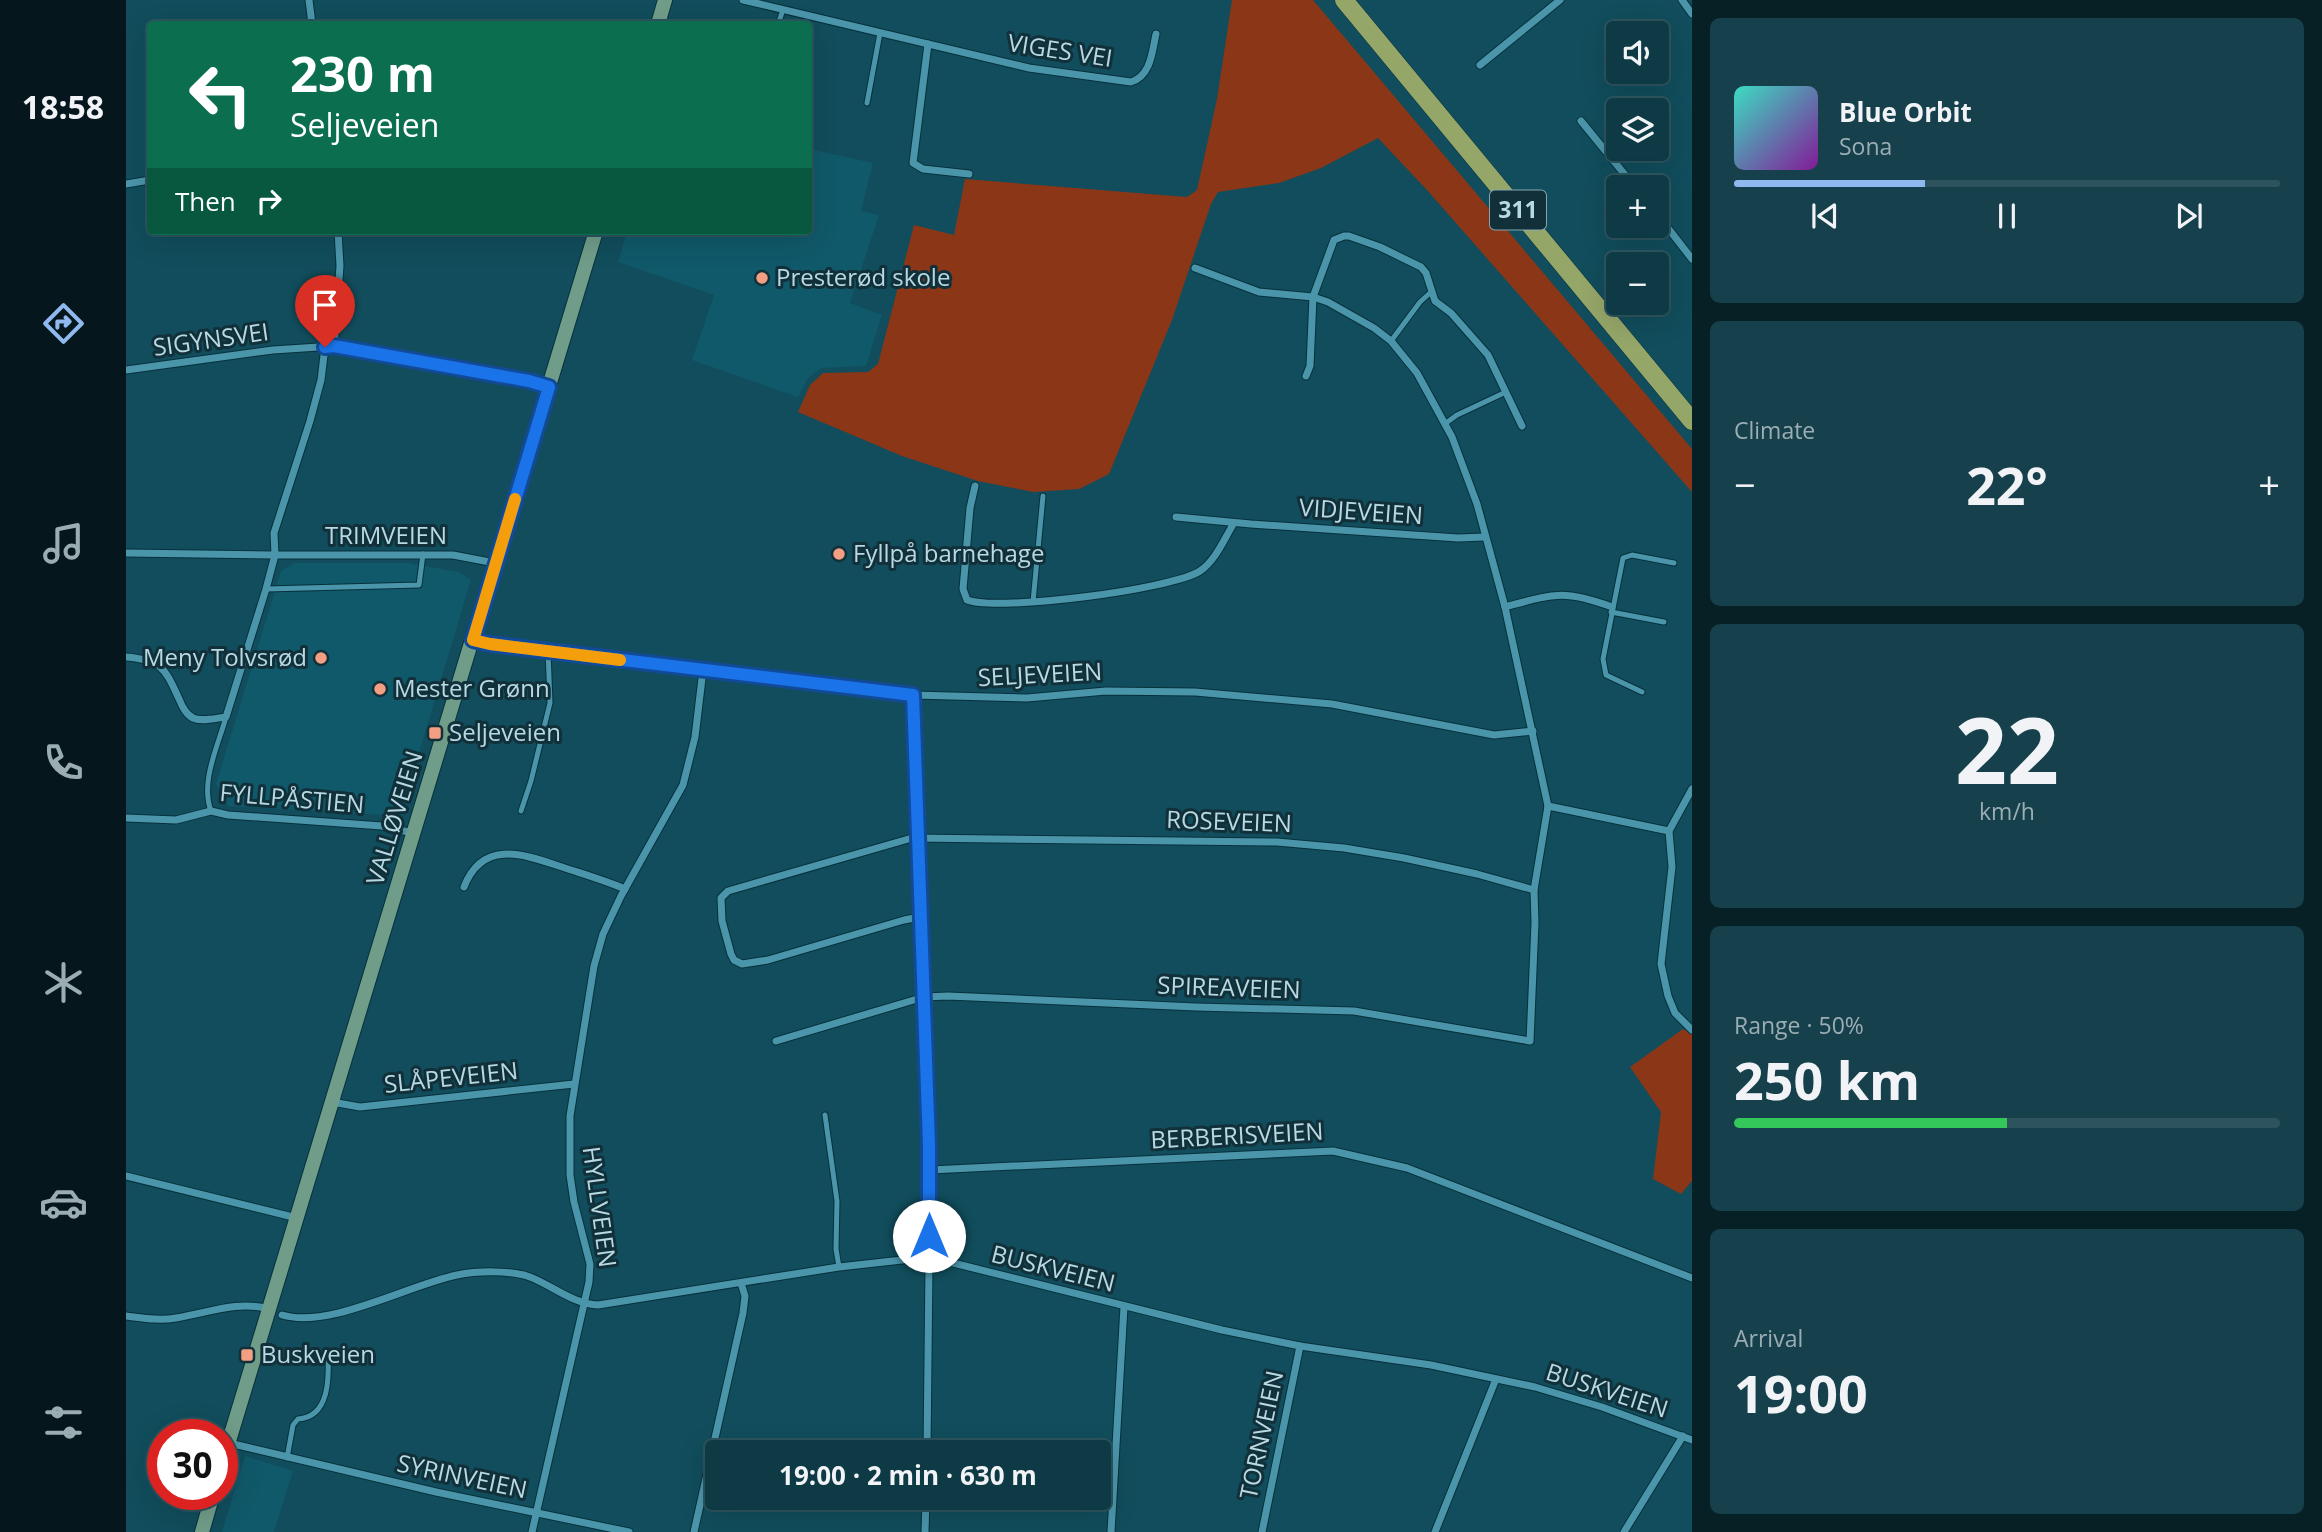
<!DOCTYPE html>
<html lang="en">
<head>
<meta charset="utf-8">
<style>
	body { margin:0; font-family:"Open Sans",sans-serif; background:#16414c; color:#f1f3f6; height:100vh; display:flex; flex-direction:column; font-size:26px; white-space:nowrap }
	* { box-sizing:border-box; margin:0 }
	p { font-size:23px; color:#9aadb3 }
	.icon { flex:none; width:38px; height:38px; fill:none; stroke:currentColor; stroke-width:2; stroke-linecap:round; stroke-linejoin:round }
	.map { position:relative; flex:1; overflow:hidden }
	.sheet { display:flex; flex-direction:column; gap:18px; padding:18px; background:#072026; width:630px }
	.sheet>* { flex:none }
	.top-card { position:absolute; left:21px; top:21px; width:665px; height:214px; border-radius:7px; box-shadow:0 7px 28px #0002,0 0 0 2px #2d545e; background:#0b6e4f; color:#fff; overflow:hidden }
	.tools { position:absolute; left:1480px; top:21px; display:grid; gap:14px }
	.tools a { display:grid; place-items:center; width:63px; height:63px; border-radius:7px; background:#0d3a45; box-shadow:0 7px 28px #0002,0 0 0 2px #2d545e; font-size:35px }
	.speed { position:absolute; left:21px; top:1419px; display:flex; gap:14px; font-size:35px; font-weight:700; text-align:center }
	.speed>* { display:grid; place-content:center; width:91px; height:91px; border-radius:50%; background:#0d3a45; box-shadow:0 7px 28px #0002,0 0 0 2px #2d545e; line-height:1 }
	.speed .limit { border:10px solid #d22; background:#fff; color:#111 }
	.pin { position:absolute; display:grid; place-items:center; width:60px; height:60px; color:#fff; margin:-72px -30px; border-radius:50% 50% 50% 0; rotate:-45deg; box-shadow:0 0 7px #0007 }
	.pin .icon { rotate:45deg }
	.me { position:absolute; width:77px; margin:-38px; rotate:0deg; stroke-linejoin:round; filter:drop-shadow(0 0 5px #0008) }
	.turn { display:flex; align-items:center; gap:24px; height:147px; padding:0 28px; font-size:32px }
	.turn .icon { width:91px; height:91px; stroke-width:2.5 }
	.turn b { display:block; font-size:49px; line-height:60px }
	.then { display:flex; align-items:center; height:66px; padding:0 28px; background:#0003; gap:14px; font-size:26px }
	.big { font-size:52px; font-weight:700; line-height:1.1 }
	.sheet .tile { flex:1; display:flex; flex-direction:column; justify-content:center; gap:10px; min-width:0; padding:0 24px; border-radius:10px; background:#16414c }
	.sheet .dial { align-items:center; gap:0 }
	.dial b { font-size:91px; line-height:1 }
	.song { display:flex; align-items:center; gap:21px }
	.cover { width:84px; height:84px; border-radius:10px; background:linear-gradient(135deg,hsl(170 70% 55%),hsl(290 70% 35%)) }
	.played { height:7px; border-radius:4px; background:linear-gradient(90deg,#90b9f0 35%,#2d545e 35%) }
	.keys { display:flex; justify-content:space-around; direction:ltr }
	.heat { display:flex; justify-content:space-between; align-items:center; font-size:38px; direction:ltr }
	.charge { height:10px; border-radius:5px; background:linear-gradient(90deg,#34c759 50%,#2d545e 0) }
	.trip { position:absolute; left:579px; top:1440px; width:406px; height:70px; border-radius:7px; background:#0d3a45; box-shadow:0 7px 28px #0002,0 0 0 2px #2d545e; font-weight:700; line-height:70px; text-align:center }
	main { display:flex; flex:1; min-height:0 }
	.menu { display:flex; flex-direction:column; width:126px; justify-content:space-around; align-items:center; background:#05171c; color:#9aadb3 }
	.menu .icon { width:49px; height:49px }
	.menu .selected { color:#90b9f0 }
	.menu b { font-size:32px; color:#f1f3f6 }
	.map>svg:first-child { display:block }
</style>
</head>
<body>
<main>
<nav class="menu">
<b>18:58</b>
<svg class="icon selected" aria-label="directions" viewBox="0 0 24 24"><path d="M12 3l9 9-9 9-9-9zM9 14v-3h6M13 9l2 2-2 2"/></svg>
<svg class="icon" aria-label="music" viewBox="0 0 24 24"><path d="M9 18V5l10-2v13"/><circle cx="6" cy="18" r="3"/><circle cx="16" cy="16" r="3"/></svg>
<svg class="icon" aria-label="phone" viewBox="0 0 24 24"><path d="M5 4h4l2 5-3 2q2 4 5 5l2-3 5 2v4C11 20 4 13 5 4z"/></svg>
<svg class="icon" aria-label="climate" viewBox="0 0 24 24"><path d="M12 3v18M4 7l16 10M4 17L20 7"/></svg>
<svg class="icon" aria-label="car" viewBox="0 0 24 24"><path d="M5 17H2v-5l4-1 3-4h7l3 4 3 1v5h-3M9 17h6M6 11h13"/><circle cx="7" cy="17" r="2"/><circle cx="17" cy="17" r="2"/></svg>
<svg class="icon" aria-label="filters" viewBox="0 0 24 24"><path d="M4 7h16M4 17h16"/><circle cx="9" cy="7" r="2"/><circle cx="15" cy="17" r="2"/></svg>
</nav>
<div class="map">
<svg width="1566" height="1532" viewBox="0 0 1566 1532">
	<rect width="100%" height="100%" fill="#114d5c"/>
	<g fill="#10596a">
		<path d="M683,149L747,163L735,211L753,215L724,303L756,315L740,366L695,368L682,378L672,397L566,360L588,295L492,262L501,231H682Z"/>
		<path d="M168,563H282L333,572L345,580L274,816L102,806L90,784L155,571Z"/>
		<path d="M119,1456L167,1471L148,1532H96Z"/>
	</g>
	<g fill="#8b3617">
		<path d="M1106,0H1187L1566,449V492L1301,190L1252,138L1195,168L1153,183L1092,192L1085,204L1046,320L983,474L953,489L907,492L852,481L776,456L672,412L684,385L697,373L742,372L752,364L788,225L828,235L839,179L1061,197L1071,190L1091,99Z"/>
		<path d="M1557,1029L1566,1034V1181L1555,1194L1527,1179L1535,1112L1504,1067Z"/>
	</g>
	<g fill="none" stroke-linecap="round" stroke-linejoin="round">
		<g stroke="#07313c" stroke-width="7">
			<g id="service">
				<path d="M652,24L657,10"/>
				<path d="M741,103L754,33"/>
				<path d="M1265,341L1294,302L1305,292"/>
				<path d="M1320,423L1331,415L1380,392"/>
				<path d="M140,589L293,585L297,554"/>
				<path d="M907,602L917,496"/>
				<path d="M1485,612L1538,622"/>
				<path d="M1516,692L1480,675L1477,659L1497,558L1506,555L1548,563"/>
				<path d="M85,811C74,782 92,746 100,717"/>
				<path d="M395,811L405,781L424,703L422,651"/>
				<path d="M699,1115L711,1201L710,1249L713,1267"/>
				<path d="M161,1458L167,1425L172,1419C204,1417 203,1377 202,1353"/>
			</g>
		</g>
		<g stroke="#07313c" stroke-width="9">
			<g id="minor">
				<path d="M183,0L186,24"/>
				<path d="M617,0L903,68L1005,82C1025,76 1026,52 1030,34"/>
				<path d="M1556,0L1566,14"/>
				<path d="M802,44L787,163L797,169L843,174"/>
				<path d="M1354,65L1434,0"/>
				<path d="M1455,121L1509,187"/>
				<path d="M0,184L24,180"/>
				<path d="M1531,214L1566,259"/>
				<path d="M208,346L214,266L212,231"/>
				<path d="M0,370L147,350L208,346L423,387"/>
				<path d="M1180,376L1184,366L1187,297L1208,240L1218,236H1223L1254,247L1295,267L1300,273L1309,301L1325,313L1362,355L1396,426"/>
				<path d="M849,486L844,508L837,589L841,600C872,612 1047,589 1074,571C1090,560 1098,539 1108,523"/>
				<path d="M1050,517L1125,524L1332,538L1359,537"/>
				<path d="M0,553L149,555H327L369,563"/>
				<path d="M1379,607C1427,594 1437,589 1486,607"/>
				<path d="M347,640L364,644L787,695L901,698L980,691L1069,692L1206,704L1368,735L1407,731"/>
				<path d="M0,657C37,660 39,669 54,701C56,707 61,715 67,718C75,722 90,718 100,717L140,589L149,555L148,533L184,421L195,380L199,347"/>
				<path d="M787,695L804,1170L801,1452"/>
				<path d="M1566,789L1543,831L1546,867L1535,964L1542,996L1549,1013L1566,1030"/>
				<path d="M1422,806L1543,831"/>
				<path d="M0,818L50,820L85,811L102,815L256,826L287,833"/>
				<path d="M338,887C357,838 399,855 436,867C457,874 478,880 499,889"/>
				<path d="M794,917L778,920L642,960L616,964L608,960L605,954L596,921L595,898L602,891L786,838L1151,842L1218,848L1278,858L1351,874L1408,890"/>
				<path d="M650,1041L798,997L822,996L1070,1007L1228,1011L1404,1041L1409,923L1408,890L1422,806L1379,607L1351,504L1326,437L1291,373L1265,341L1248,328L1202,302L1187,297L1133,292L1069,268"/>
				<path d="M206,1102L234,1107L448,1084"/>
				<path d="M804,1170L1207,1151L1281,1168L1566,1278"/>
				<path d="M0,1176L171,1218"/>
				<path d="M156,1315C204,1329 282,1285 331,1275C350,1271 386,1270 404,1277C427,1286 447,1304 472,1305L713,1267L803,1257L1096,1330L1174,1346L1305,1365L1409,1387L1476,1407L1566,1440"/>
				<path d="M0,1316C17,1318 33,1321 50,1318C82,1313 111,1300 143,1309"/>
				<path d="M103,1443L310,1492L503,1532"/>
				<path d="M406,1532L463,1282L464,1264L448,1202L444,1175V1116L468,966L477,934L495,896L557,785L569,737L577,670"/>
				<path d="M568,1532L617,1313L619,1296L615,1283"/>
				<path d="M799,1532L800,1498"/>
				<path d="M985,1532L998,1307"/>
				<path d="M1136,1532L1174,1346"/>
				<path d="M1309,1532L1370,1379"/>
				<path d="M1498,1532L1557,1436"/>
			</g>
		</g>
		<g stroke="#07313c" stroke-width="16">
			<g id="secondary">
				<path d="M532,24L539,0"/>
				<path d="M96,1464L470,231"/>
				<path d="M76,1532L87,1494"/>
			</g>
		</g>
		<g stroke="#07313c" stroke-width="19">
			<path id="primary" d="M1218,0L1566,421"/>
		</g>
		<use href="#service" stroke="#4b95aa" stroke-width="5"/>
		<use href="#minor" stroke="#4b95aa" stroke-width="7"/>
		<use href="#secondary" stroke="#709d89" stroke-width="14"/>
		<use href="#primary" stroke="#95a669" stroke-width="18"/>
	</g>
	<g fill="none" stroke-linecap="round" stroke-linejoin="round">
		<g stroke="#114b97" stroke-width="18">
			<path id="route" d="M199,347L208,346L403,381L423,387L347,640L364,644L787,695L803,1145V1236"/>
		</g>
		<use href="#route" stroke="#1a73e8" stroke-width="12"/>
		<path stroke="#f59e0b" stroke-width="12" d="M389,499L347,640L364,644L494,660"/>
	</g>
	<g fill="#f39f83" stroke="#113039" stroke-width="2.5">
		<circle cx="636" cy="278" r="7"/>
		<circle cx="713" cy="554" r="7"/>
		<circle cx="195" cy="658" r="7"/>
		<circle cx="254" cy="689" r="7"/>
		<rect x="302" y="726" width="14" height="14" rx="3.5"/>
		<rect x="114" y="1348" width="14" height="14" rx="3.5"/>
	</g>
	<g text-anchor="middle" stroke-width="6" stroke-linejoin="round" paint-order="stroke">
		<rect fill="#113039" stroke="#85a6b1" stroke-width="2" x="1364" y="190.5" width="56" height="39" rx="5"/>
		<g font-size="23" font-weight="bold" fill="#b7d9e4">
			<text x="1392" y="218">311</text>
		</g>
		<g font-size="24" fill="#b7d9e4" stroke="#113039">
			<text transform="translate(934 51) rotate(9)" y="8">VIGES VEI</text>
			<text transform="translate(85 340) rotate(-8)" y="8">SIGYNSVEI</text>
			<text transform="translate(1235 512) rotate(4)" y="8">VIDJEVEIEN</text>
			<text x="260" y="544">TRIMVEIEN</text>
			<text transform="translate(914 675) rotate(-3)" y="8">SELJEVEIEN</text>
			<text transform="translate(166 799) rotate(5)" y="8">FYLLPÅSTIEN</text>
			<text transform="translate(269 818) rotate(-73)" y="8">VALLØVEIEN</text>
			<text transform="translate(1103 822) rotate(2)" y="8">ROSEVEIEN</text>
			<text transform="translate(1103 988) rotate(2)" y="8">SPIREAVEIEN</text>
			<text transform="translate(325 1078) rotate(-6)" y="8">SLÅPEVEIEN</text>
			<text transform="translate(1111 1136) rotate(-3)" y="8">BERBERISVEIEN</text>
			<text transform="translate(473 1207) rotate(82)" y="8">HYLLVEIEN</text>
			<text transform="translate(927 1269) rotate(14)" y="8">BUSKVEIEN</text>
			<text transform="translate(1481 1391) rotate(18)" y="8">BUSKVEIEN</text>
			<text transform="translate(1136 1435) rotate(-78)" y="8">TORNVEIEN</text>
			<text transform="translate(336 1477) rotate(12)" y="8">SYRINVEIEN</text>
		</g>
		<g font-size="24" fill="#b7d9e4" stroke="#113039" text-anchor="start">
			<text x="650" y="286">Presterød skole</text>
			<text x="727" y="562">Fyllpå barnehage</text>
			<text x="181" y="666" text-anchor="end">Meny Tolvsrød</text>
			<text x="268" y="697">Mester Grønn</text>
			<text x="323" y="741">Seljeveien</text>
			<text x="135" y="1363">Buskveien</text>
		</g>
	</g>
</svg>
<div class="tools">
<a><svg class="icon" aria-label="sound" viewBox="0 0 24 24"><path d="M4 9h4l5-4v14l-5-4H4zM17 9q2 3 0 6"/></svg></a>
<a><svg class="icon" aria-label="layers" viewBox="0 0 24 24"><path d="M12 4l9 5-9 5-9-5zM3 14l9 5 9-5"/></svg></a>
<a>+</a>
<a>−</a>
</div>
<div class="speed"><div class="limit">30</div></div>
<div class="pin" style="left:199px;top:347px;background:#d93025"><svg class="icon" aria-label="arrive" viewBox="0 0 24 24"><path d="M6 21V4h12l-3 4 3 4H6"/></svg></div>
<svg class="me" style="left:803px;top:1236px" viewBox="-20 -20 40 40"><circle r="19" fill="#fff"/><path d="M0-13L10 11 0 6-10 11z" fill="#1a73e8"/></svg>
<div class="trip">19:00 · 2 min · 630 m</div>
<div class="top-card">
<div class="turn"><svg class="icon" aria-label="left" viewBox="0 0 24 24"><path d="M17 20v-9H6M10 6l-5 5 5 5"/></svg><div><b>230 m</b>Seljeveien</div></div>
<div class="then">Then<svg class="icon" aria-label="right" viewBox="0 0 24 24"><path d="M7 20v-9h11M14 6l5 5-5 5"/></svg></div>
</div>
</div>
<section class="sheet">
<div class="tile">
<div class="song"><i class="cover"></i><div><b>Blue Orbit</b><p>Sona</p></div></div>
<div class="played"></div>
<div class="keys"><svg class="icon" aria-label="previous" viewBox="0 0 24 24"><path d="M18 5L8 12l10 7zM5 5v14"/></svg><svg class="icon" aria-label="pause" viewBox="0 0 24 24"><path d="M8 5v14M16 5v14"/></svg><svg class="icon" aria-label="next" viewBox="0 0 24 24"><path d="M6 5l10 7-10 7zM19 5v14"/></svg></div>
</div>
<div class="tile"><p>Climate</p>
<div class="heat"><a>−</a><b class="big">22°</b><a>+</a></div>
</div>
<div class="tile dial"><b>22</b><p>km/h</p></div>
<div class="tile"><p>Range · 50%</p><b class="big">250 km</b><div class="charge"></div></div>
<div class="tile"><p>Arrival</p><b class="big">19:00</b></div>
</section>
</main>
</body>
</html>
